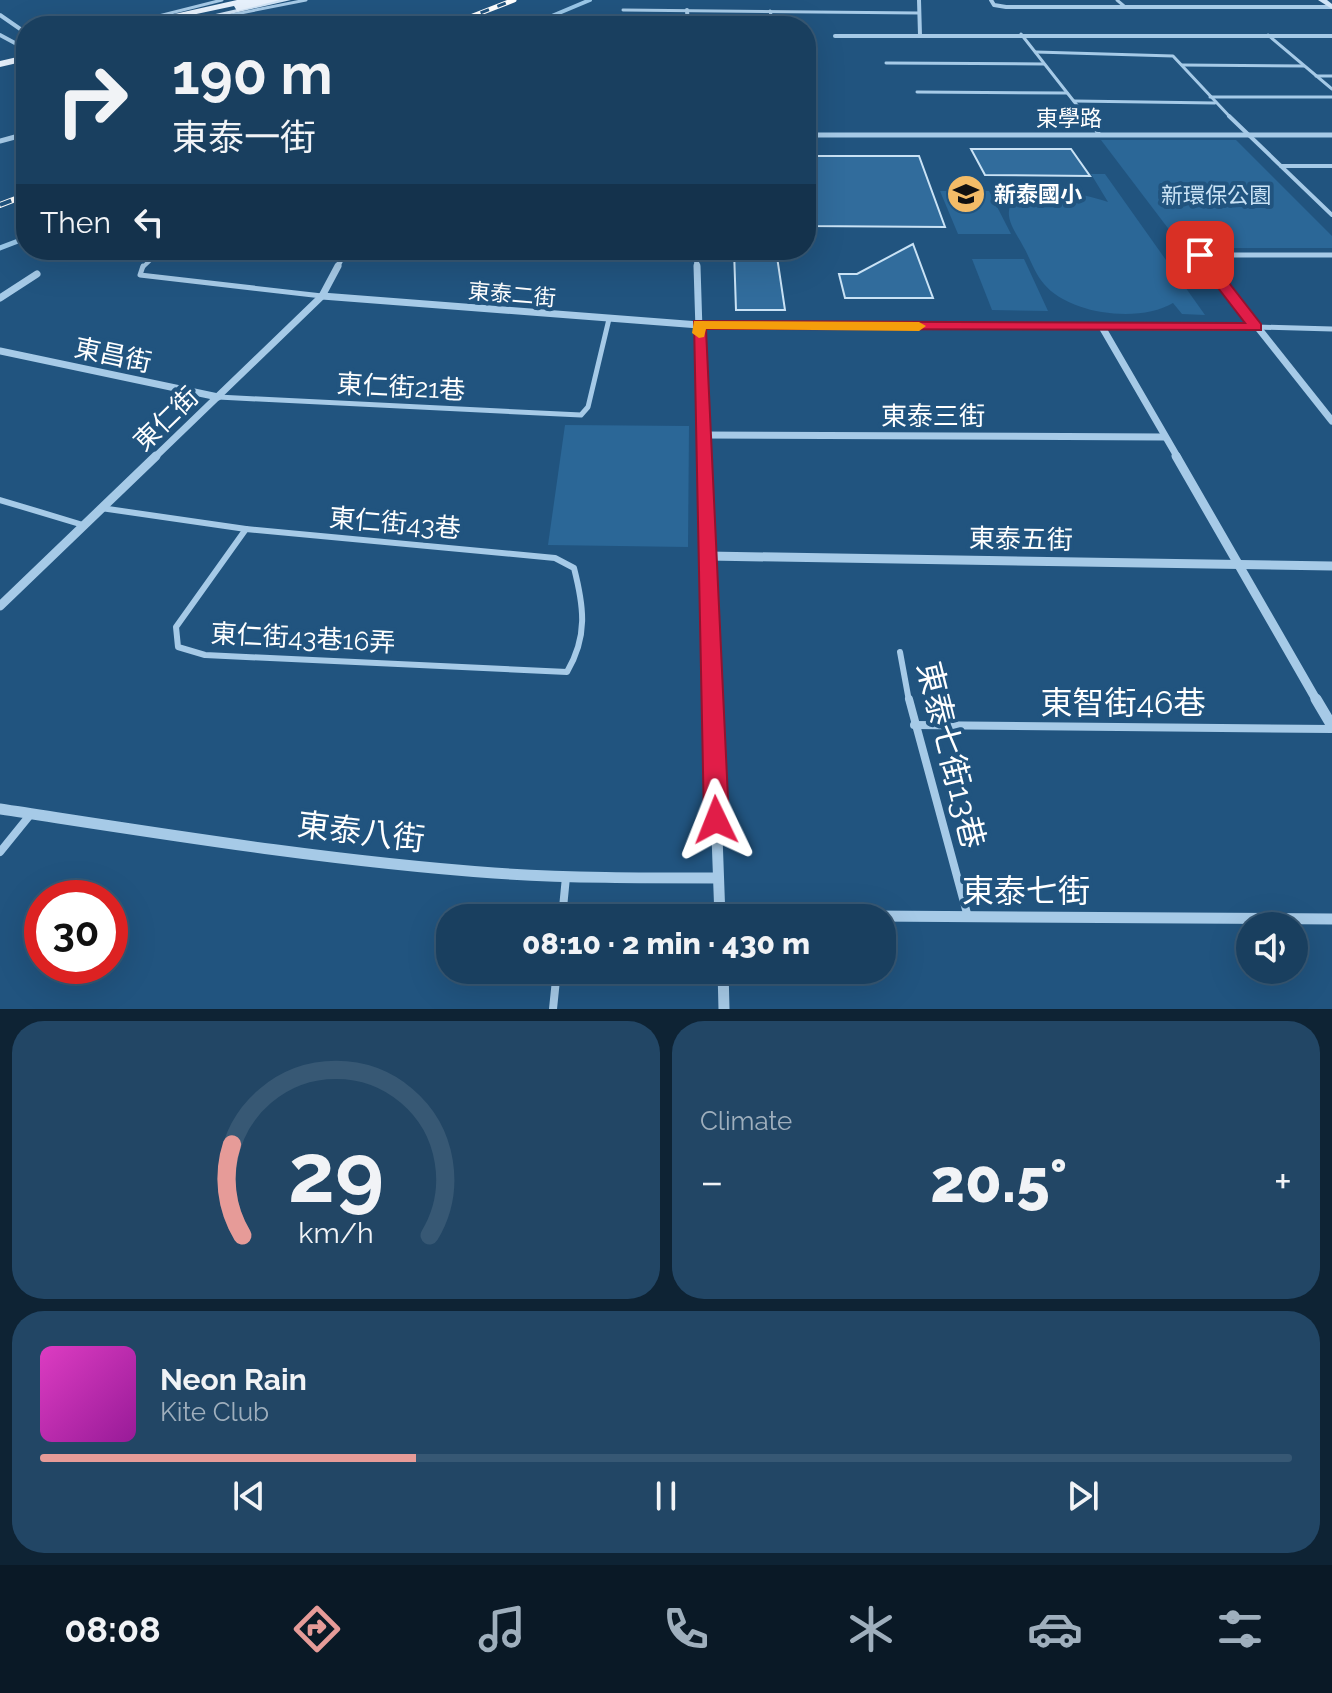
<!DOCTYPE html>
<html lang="en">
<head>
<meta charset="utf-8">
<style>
	body { margin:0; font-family:Raleway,"Noto Sans TC",sans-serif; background:#224665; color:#f1f3f6; height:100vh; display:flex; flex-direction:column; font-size:30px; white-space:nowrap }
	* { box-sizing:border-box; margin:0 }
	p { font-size:26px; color:#9fafbd }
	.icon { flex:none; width:44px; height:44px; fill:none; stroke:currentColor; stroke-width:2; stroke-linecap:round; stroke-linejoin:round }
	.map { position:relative; height:1009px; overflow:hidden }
	.details { display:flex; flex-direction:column; gap:12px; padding:12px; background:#0e2334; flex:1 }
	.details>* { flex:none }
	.guide { position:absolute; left:16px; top:16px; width:800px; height:244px; border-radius:32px; box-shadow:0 8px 32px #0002,0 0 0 2px #375874; background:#193f5f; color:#f1f3f6; overflow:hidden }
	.buttons { position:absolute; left:1236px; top:912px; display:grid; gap:16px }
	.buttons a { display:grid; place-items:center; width:72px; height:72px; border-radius:50%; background:#193f5f; box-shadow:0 8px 32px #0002,0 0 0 2px #375874; font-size:40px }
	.speed { position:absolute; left:24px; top:880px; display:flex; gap:16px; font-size:40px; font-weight:700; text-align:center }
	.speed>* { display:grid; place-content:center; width:104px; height:104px; border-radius:50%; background:#193f5f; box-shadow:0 8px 32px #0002,0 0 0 2px #375874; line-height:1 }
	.speed .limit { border:12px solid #d22; background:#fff; color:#111 }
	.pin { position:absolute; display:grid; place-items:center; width:68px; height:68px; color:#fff; margin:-34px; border-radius:16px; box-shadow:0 4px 12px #0006 }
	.me { position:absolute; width:88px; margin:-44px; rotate:358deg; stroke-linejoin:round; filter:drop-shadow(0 0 6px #0008) }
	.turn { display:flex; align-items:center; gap:28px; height:168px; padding:0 24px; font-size:36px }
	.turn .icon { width:104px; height:104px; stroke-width:2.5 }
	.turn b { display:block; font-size:56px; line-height:68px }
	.then { display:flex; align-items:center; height:76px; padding:0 24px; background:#0003; gap:16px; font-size:30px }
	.big { font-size:60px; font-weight:800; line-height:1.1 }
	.details .card { flex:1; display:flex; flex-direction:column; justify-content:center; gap:12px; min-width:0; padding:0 28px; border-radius:32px; background:#224665 }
	.details .dial { align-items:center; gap:0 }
	.dial svg { height:208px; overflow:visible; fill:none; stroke:#375874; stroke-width:7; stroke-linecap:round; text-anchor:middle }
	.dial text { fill:#f1f3f6; stroke:none }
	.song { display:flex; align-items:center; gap:24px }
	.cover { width:96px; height:96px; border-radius:12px; background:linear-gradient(135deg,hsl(310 70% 55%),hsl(300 70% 35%)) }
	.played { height:8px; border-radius:4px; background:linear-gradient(90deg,#e69b98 30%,#375874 30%) }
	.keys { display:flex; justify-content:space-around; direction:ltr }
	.heat { display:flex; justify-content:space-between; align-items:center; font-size:44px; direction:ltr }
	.details .tiles { flex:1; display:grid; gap:12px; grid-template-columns:1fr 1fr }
	.card:last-child { grid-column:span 2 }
	.trip { position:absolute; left:436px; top:904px; width:460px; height:80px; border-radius:32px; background:#193f5f; box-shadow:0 8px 32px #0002,0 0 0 2px #375874; font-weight:800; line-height:80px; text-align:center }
	.tab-bar { display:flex; height:128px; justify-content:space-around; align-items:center; background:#0a1926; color:#9fafbd }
	.tab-bar .icon { width:56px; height:56px }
	.tab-bar .on { color:#e69b98 }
	.tab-bar b { font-size:36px; color:#f1f3f6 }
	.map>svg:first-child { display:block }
</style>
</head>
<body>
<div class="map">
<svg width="1332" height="1009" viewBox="0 0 1332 1009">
	<rect width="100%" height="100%" fill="#21547f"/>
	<g fill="#2b6797">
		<path d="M1101,140H1236L1332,236V248H1183Z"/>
		<path d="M1091,174H1105L1205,315L1182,314L1173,303C1140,323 1070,315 1044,284C1035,274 1030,258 1023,246C1017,234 1005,220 1010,206C1038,185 1077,192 1108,202Z"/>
		<path d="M940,191H989L1011,234H958Z"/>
		<path d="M972,259H1024L1048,311L992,310Z"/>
		<path d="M565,425L689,426L688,547L548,545Z"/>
	</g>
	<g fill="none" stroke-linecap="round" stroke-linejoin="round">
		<path stroke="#9ac7e8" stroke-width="4" d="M528,26L590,0"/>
		<path stroke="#9ac7e8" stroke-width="5" d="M0,248L26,238"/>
	</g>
	<g fill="#316c9c" stroke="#c9e2f5" stroke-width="2">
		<path d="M971,149H1071L1090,176L985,175Z"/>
		<path d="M806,156H919L945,227L806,226Z"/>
		<path d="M913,244L933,298H845L839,274H857Z"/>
		<path d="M734,250H776L785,310H736Z"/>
	</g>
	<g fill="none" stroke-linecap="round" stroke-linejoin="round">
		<g stroke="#a6cae7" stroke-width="3">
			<path d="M1117,0L1124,6"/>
			<path d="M623,10L919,13"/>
			<path d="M770,11L774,26"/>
			<path d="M614,23H687"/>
			<path d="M119,26L222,0"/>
			<path d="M175,26L306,0"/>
			<path d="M1021,34L1087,118"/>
			<path d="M1268,35L1332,89"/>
			<path d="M1036,52L1173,56L1231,118"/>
			<path d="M886,63L1044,64"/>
			<path d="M1182,65L1304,66"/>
			<path d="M1316,76H1332"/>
			<path d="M917,92L1067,93"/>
			<path d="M1210,97H1332"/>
			<path d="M1074,101L1215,103"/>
		</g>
		<g stroke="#a6cae7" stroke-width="4">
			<path d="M1085,116L1099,134"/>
			<path d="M1229,116L1332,215"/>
			<path d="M1281,166H1332"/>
			<path d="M142,268L161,250"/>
		</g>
		<g stroke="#a6cae7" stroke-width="5">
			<path d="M143,266L140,275L322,296"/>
			<path d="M1256,327L1332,329"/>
			<path d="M218,397L581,415L588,407L609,319"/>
		</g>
		<g stroke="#a6cae7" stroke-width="6">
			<path d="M0,500L83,525"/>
			<path d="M101,508L246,529"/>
			<path d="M246,529L555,558L574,568C584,607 588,636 567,672L205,655L178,647L176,627Z"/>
			<path d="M900,652L909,701"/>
		</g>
		<g stroke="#a6cae7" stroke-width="8">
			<path d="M909,699L968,917"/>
			<path d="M914,725L1332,729"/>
			<path d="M0,852L30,815"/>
			<path d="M562,918L566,877"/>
			<path d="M553,1009L557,970"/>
		</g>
		<g stroke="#a6cae7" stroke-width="4">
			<path d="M919,0L920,35"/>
			<path d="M991,0L994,5L1006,7H1332"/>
			<path d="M687,10L688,26"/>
			<path d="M0,15L26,33"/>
			<path d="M0,35L26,49"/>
			<path d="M835,36H1332"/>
		</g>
		<g stroke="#a6cae7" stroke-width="5">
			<path d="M806,135H1332"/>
			<path d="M0,141L26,134"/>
			<path d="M696,250L697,268"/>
			<path d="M1200,255L1210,268"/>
			<path d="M1200,255H1332"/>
			<path d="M337,268L346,250"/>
		</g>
		<g stroke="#a6cae7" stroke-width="7">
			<path d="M697,266L703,458"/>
			<path d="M1209,266L1332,421"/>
			<path d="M322,296L699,325L1256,327"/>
			<path d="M0,298L37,274"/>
			<path d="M1102,327L1178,458"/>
			<path d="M0,351L218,397"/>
			<path d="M703,435L1164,437"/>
			<path d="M154,458L322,296L338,266"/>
		</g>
		<g stroke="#a6cae7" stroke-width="9">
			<path d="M703,456L712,701"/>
			<path d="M1176,456L1317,701"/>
			<path d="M708,556L1332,566"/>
			<path d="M0,606L156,456"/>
		</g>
		<g stroke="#a6cae7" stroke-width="11">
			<path d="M712,699L720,918"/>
			<path d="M1316,699L1332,726"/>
			<path d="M0,809C164,834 328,861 494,873C568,878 643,878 718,878"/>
			<path d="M720,915L1332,919"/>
			<path d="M723,970L724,1009"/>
		</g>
		<g fill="#d0e4f6" fill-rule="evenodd">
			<path d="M277,0H291L178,26H163Z"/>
			<path d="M1318,0H1327L1332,4V9Z"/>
		</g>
		<g fill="#e8f2fd" fill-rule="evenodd">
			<path d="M237,0H280L237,11L234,6L140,26H121Z"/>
			<path d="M26,55V61L0,67V61Z"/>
		</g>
		<g stroke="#fff" stroke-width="5">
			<path id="rail-far1" d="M447,26L514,0"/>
		</g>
		<g stroke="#fff" stroke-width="6">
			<path id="rail" d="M0,205L26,195"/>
		</g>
		<use href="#rail-far1" stroke="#21547f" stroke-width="3" stroke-dasharray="9" stroke-linecap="butt"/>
		<use href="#rail" stroke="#21547f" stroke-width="4" stroke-dasharray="12" stroke-linecap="butt"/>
	</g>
	<path fill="#e11d48" stroke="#92132f" stroke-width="2" d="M1195,252H1205L1261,324V330L706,329L729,820L725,827L716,830L708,827L704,820L694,321L1245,323L1195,258Z"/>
	<path fill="#f59e0b" d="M694,321L919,322L926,326L919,331L706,329L704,337L699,338L692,333Z"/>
	<defs>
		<g id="school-disc" transform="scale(2)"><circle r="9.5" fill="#f4bc67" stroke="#21547f"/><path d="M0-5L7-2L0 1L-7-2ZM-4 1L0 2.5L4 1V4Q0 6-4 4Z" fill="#111"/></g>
	</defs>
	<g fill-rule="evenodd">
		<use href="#school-disc" x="966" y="194"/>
	</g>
	<g text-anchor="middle" stroke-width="8" stroke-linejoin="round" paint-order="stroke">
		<g font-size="22" fill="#fff" stroke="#21547f">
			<text x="1069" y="126">東學路</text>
			<text transform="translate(512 294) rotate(5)" y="8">東泰二街</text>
		</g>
		<g font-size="22" font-weight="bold" fill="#fff" stroke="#21547f" text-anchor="start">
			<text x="994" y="202">新泰國小</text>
		</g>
		<g font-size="22" fill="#c9e2f5" stroke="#21547f">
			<text x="1216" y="203">新環保公園</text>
		</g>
		<g font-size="26" fill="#fff" stroke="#21547f">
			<text transform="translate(113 355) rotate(12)" y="9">東昌街</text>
			<text transform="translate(401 387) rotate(3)" y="9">東仁街21巷</text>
			<text x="933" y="425">東泰三街</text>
			<text transform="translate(166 419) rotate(-44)" y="9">東仁街</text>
			<text transform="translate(395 523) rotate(5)" y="9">東仁街43巷</text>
			<text transform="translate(1021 539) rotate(1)" y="9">東泰五街</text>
			<text transform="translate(303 638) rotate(3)" y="9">東仁街43巷16弄</text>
		</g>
		<g font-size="32" fill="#fff" stroke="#21547f">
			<text x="1123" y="714">東智街46巷</text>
			<text transform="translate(951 755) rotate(76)" y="11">東泰七街13巷</text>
			<text transform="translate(361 832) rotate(7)" y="11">東泰八街</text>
			<text x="1026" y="902">東泰七街</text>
		</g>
	</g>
</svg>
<div class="buttons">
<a><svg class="icon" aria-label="sound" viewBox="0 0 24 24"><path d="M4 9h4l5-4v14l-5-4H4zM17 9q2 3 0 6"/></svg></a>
</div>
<div class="speed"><div class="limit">30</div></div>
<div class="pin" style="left:1200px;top:255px;background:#d93025"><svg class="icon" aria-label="arrive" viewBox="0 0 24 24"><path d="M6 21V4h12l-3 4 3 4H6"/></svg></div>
<svg class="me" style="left:716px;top:820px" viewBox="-20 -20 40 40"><path d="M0-17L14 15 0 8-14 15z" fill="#e11d48" stroke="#fff" stroke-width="4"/></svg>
<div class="trip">08:10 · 2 min · 430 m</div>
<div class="guide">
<div class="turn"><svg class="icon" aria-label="right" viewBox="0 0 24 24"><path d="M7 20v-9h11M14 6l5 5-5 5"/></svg><div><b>190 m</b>東泰一街</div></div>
<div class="then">Then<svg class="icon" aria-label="left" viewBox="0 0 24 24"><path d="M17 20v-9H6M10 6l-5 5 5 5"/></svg></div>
</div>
</div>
<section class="details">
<div class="tiles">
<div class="card dial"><svg viewBox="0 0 100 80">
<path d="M14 69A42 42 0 1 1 86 69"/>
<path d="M14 69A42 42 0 0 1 10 34" stroke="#e69b98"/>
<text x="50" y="56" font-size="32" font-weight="700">29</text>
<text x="50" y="72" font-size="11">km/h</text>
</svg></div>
<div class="card"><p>Climate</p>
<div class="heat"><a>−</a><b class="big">20.5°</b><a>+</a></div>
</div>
<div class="card">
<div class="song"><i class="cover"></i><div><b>Neon Rain</b><p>Kite Club</p></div></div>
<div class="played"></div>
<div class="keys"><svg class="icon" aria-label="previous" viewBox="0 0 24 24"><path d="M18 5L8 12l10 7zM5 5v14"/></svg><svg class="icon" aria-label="pause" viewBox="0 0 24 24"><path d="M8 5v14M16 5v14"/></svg><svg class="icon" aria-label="next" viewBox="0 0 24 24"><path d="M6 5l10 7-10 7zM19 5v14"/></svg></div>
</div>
</div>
</section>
<nav class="tab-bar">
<b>08:08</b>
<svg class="icon on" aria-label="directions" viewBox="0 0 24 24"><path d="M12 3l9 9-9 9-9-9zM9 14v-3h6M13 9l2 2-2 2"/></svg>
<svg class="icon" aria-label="music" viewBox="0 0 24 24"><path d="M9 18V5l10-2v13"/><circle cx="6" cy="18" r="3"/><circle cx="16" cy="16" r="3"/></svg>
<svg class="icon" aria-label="phone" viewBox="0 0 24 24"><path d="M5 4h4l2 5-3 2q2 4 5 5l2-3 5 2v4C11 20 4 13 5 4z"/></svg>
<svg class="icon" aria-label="climate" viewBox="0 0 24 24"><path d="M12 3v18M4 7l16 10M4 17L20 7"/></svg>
<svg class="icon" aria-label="car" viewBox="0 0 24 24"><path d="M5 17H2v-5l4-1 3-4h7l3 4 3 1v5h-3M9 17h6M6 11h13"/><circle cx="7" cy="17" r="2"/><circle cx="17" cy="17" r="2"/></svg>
<svg class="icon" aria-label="filters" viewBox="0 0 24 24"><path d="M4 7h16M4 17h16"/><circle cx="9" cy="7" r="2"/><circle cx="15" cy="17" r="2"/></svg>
</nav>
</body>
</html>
